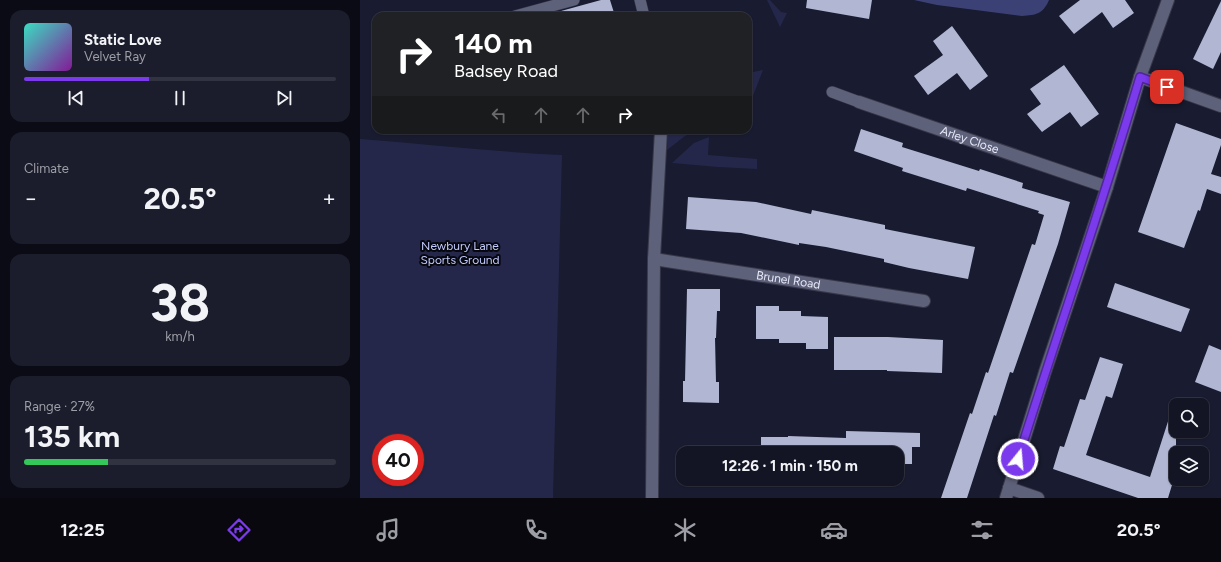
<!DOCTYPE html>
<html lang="en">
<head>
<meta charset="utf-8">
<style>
	body { margin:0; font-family:Figtree,sans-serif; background:#1c1d2c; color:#f1f3f6; height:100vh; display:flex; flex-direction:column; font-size:15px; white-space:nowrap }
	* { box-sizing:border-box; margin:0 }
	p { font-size:13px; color:#9d9ea6 }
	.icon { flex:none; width:22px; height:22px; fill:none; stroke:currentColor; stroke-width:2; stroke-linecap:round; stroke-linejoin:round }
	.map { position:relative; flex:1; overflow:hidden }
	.drawer { display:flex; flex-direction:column; gap:10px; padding:10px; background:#0a0b14; width:360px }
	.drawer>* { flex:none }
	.hud { position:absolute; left:12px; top:12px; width:380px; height:122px; border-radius:12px; box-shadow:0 1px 3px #0004,0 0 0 1px #323341; background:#202124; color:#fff; overflow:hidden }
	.buttons { position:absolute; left:809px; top:398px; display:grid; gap:8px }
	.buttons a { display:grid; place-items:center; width:40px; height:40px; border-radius:8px; background:#131424; box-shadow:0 1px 3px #0004,0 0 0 1px #323341; font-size:20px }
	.speed { position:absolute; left:12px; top:434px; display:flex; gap:8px; font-size:20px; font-weight:700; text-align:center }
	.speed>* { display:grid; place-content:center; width:52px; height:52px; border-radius:50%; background:#131424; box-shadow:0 1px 3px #0004,0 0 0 1px #323341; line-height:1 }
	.speed .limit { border:6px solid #d22; background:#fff; color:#111 }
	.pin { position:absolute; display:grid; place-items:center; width:34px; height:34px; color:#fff; margin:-17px; border-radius:8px; box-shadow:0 2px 6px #0006 }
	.me { position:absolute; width:44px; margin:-22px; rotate:17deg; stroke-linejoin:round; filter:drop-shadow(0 0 3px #0008) }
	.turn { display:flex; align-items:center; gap:14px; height:84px; padding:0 16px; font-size:18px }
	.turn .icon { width:52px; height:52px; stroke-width:2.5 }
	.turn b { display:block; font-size:28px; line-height:34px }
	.lanes { display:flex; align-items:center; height:38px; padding:0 16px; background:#0003; justify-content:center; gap:20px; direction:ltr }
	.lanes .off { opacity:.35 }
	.big { font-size:30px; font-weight:700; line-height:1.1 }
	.drawer .widget { flex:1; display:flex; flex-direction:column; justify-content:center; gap:6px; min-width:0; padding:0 14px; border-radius:12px; background:#1c1d2c }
	.drawer .dial { align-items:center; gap:0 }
	.dial b { font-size:52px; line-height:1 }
	.song { display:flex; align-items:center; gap:12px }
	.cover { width:48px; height:48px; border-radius:6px; background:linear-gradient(135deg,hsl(170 70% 55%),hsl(290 70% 35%)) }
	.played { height:4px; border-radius:2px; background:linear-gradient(90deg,#7c3aed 40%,#323341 40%) }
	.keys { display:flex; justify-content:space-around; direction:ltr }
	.heat { display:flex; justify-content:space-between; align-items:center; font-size:22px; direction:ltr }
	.charge { height:6px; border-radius:3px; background:linear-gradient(90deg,#34c759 27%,#323341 0) }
	.trip { position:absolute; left:316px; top:446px; width:228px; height:40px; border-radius:12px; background:#131424; box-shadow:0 1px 3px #0004,0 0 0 1px #323341; font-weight:700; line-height:40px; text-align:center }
	.menu { display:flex; height:64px; justify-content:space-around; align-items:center; background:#08080e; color:#9d9ea6 }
	.menu .icon { width:28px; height:28px }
	.menu .selected { color:#7c3aed }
	.menu b { font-size:18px; color:#f1f3f6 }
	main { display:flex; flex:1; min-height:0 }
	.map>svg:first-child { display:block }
</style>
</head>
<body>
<main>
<section class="drawer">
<div class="widget">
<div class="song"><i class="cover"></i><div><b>Static Love</b><p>Velvet Ray</p></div></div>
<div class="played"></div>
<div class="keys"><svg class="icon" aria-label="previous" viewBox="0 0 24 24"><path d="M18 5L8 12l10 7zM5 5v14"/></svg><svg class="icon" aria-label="pause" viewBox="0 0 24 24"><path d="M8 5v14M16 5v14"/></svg><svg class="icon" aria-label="next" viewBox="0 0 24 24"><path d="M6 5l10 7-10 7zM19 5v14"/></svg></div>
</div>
<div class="widget"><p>Climate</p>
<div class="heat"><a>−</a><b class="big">20.5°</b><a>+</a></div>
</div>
<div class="widget dial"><b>38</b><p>km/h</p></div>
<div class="widget"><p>Range · 27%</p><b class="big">135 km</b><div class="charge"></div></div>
</section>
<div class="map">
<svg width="861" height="498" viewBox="0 0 861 498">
	<rect width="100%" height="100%" fill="#191b30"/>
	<g fill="#24274a" fill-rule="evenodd">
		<path d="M407,0H410L421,12L427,13L420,27Z"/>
		<path d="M403,70L391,101H388V73Z"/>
		<path d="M308,130H339L325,136L307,150Z"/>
		<path d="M349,137L348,155L397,159V169L358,167L312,163L334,143Z"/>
		<path d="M0,139C67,144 135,152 202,155L193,498H0ZM21,443H55V477H21Z"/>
	</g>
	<path fill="#3c4175" d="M554,0H689C683,14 676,15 662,16L577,5Z"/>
	<g fill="#b1b6d2">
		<path d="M241,0H250L255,16H201V11Z"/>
		<path d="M447,0H512L509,19L446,8Z"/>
		<path d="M720,0H765L774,13L753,28L742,12L714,34L699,16Z"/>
		<path d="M861,1V52L853,69L833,59Z"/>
		<path d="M592,26L628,76L610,90L597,73L568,95L554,76L583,55L573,41Z"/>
		<path d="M704,65L739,114L721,127L710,112L682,132L667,114L681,104L670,89Z"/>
		<path d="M816,123L861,139V145L851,174L861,177V194L847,189L840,211L838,210L824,248L778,232Z"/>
		<path d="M501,129L543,143L542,147L619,171L620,169L663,183L662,188L710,202L698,244L653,373L650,372L636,416L634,415L607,498H581L610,413L612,414L626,372L628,373L672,244L675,245L684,215L678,213L679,211L607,188L606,191L542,171L543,168L494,151Z"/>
		<path d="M328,197L396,202L451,214L452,210L525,225V229L615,247L608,279L549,268L524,262V259L466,247L439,243V245L381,233L326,229Z"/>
		<path d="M755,283L830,309L821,332L747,307Z"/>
		<path d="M327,289H360V311H357L356,338H355L356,382H359V403L323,402V381H325Z"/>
		<path d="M396,306H419V311H441V316L468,317V349H446V343H419V339H396Z"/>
		<path d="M474,337H528L583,340L582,373L527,371V370H474Z"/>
		<path d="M849,345L861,350V392L835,382Z"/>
		<path d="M740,357L763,364L752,398L746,396L726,455L790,477L813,406L816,407V472L808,498H778L693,469L700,446L704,447L720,399L725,400Z"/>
		<path d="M486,431L560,433V447H552V464H537V453H401V437H428V436L486,438Z"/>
	</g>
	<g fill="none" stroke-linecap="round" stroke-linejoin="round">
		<g stroke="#373749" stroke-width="12">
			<g id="lane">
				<path d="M280,0L284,16"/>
				<path d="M155,16L214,0"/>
				<path d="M472,92L499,102"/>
			</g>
		</g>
		<g stroke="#373749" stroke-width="14">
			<g id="street">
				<path d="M780,77L861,106"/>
				<path id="s1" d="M499,102L747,187"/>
				<path id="s2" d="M294,259L564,301"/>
				<path d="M649,488L678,498"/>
				<path d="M292,498L294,259L301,130"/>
			</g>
		</g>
		<g stroke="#373749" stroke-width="14">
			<path id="secondary" d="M646,498L685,372L747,187L780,77L808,0"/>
		</g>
		<use href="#lane" stroke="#5e617a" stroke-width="11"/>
		<use href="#street" stroke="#5e617a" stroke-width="12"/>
		<use href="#secondary" stroke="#5e617a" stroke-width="12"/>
	</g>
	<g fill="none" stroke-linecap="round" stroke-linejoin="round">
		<g stroke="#51269a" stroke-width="10">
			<path id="route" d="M658,459C698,331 742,205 780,77L807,87"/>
		</g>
		<use href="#route" stroke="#7c3aed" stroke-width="7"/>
	</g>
	<g text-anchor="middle" stroke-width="4" stroke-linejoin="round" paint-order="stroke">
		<g font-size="12" fill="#e8eaf9" stroke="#06070f">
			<text dy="4" stroke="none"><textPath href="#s1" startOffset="117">Arley Close</textPath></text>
			<text dy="4" stroke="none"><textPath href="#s2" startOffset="136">Brunel Road</textPath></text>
		</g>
		<g font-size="12" fill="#c2cafc" stroke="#06070f">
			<text x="100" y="250">Newbury Lane<tspan x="100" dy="14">Sports Ground</tspan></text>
		</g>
	</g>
</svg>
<div class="buttons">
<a><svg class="icon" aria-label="search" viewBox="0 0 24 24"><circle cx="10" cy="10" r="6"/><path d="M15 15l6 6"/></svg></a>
<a><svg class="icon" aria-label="layers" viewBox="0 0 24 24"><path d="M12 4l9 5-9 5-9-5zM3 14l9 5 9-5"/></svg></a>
</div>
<div class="speed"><div class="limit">40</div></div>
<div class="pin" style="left:807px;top:87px;background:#d93025"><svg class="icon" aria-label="arrive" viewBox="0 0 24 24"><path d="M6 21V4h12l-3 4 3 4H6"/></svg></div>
<svg class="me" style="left:658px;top:459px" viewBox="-20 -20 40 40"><circle r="17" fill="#7c3aed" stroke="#fff" stroke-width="3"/><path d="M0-11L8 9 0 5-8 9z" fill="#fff"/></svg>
<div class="trip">12:26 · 1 min · 150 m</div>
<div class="hud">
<div class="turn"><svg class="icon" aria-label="right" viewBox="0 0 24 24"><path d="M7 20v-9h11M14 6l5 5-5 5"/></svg><div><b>140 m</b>Badsey Road</div></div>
<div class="lanes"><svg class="icon off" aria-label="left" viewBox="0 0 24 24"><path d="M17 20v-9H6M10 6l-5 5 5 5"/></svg><svg class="icon off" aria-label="ahead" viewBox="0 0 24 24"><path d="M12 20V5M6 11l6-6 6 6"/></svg><svg class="icon off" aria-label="ahead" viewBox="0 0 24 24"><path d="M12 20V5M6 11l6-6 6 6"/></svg><svg class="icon" aria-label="right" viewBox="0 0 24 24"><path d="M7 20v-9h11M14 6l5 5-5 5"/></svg></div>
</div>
</div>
</main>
<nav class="menu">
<b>12:25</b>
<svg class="icon selected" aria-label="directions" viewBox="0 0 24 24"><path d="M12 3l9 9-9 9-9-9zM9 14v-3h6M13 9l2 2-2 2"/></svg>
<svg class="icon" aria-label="music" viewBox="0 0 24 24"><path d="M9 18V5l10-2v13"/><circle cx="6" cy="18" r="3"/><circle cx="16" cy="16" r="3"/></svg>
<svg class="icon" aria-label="phone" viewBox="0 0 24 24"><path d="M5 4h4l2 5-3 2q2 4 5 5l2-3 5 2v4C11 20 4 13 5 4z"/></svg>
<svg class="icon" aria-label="climate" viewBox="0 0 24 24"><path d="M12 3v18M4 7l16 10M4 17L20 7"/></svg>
<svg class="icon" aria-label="car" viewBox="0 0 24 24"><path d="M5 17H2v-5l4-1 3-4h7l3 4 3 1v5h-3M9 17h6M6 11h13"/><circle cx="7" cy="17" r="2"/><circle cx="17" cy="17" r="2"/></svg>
<svg class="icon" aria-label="filters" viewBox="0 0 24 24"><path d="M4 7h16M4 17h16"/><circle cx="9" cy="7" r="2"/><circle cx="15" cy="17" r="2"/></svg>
<b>20.5°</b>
</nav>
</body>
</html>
